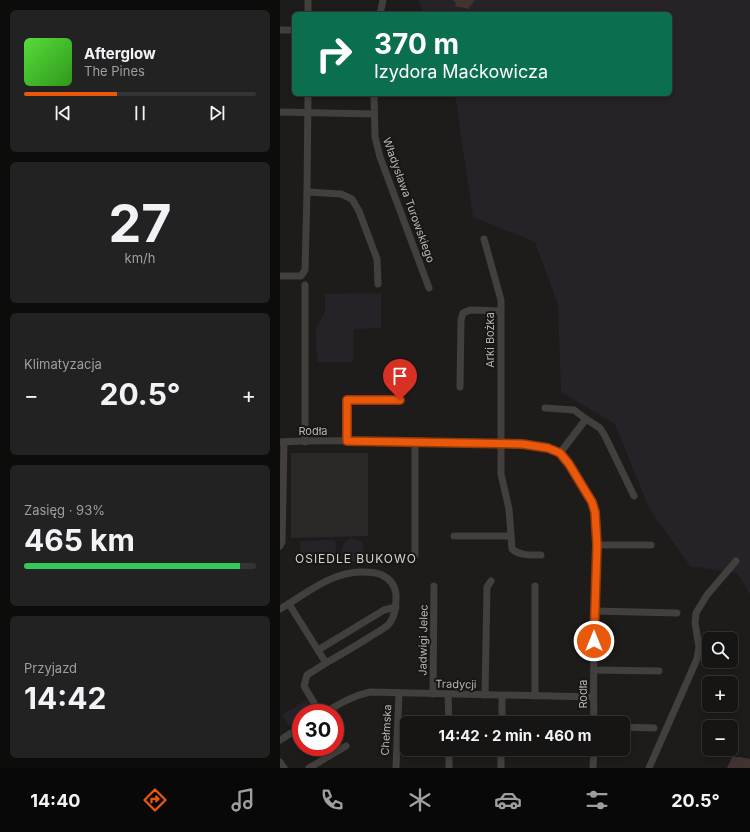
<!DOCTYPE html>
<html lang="pl">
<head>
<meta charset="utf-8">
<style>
	body { margin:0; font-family:Inter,sans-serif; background:#232222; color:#f1f3f6; height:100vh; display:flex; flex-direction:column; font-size:15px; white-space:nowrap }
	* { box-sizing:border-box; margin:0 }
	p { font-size:13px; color:#9e9fa0 }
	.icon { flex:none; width:22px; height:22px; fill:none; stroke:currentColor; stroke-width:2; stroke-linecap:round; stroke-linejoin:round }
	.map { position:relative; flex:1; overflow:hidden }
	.side { display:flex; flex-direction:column; gap:10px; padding:10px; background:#0c0c0b; width:280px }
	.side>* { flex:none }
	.hud { position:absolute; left:12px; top:12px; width:380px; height:84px; border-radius:6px; box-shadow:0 2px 6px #0003,0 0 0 1px #353434; background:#0b6e4f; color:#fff; overflow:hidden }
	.controls { position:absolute; left:422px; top:632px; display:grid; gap:8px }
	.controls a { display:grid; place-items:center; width:36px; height:36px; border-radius:6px; background:#161514; box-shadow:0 2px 6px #0003,0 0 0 1px #353434; font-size:20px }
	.speed { position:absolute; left:12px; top:704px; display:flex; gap:8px; font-size:20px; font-weight:700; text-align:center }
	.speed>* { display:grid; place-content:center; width:52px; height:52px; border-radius:50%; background:#161514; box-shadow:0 2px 6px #0003,0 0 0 1px #353434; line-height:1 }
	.speed .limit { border:6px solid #d22; background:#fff; color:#111 }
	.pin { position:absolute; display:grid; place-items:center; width:34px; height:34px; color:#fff; margin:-41px -17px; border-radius:50% 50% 50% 0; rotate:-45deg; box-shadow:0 0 4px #0007 }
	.pin .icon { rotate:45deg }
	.me { position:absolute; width:44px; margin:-22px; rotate:0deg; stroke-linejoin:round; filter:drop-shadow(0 0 3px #0008) }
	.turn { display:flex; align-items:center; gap:14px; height:84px; padding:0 16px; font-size:18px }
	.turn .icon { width:52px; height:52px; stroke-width:2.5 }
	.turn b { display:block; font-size:28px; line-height:34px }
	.big { font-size:30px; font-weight:700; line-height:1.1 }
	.side .tile { flex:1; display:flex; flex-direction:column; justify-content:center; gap:6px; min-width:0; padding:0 14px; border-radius:6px; background:#232222 }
	.side .dial { align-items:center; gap:0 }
	.dial b { font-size:52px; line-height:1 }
	.song { display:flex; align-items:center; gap:12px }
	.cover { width:48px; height:48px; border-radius:6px; background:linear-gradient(135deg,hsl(110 70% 55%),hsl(110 70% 35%)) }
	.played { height:4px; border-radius:2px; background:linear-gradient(90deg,#ea580c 40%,#353434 40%) }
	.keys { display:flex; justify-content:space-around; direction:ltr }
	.heat { display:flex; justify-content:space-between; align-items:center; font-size:22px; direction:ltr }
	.charge { height:6px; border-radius:3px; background:linear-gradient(90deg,#34c759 93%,#353434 0) }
	.trip { position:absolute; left:120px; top:716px; width:230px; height:40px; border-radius:6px; background:#161514; box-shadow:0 2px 6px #0003,0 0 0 1px #353434; font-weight:700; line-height:40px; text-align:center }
	.tabs { display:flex; height:64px; justify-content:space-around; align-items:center; background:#090808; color:#9e9fa0 }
	.tabs .icon { width:28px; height:28px }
	.tabs .on { color:#ea580c }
	.tabs b { font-size:18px; color:#f1f3f6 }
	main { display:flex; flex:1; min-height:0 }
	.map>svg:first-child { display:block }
</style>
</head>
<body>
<main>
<section class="side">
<div class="tile">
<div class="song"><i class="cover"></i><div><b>Afterglow</b><p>The Pines</p></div></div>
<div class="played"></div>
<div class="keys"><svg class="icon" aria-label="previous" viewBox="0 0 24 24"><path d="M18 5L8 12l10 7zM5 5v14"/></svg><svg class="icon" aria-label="pause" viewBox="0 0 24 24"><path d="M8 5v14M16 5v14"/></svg><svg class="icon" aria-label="next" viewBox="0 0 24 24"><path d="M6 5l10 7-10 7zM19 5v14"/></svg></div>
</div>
<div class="tile dial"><b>27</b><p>km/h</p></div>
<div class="tile"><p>Klimatyzacja</p>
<div class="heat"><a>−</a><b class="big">20.5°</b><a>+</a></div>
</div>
<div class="tile"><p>Zasięg · 93%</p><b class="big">465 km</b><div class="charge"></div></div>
<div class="tile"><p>Przyjazd</p><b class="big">14:42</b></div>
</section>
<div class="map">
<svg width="470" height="768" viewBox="0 0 470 768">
	<rect width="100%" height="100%" fill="#1d1c1b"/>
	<path fill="#2a2927" d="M11,453H88V536L11,538Z"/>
	<g fill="#272128">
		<path d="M138,0H470V594L457,573L410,566L369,508L335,424L281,392L278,305L255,242L193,217L175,94H390V14H145Z"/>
		<path d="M101,293V328L74,329L73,362H37L36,328L45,312V294Z"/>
		<path d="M71,538L82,541L86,563L61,560C62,551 61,542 71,538Z"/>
		<path d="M55,540L57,559L21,561L20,541Z"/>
		<path d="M27,700L34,711L31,713H21V719L9,726L2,715Z"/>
	</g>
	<g fill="#403332">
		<path d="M173,0H195L188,9C184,7 180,8 175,6L176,3Z"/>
		<path d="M452,757H460L470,759V768H447Z"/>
	</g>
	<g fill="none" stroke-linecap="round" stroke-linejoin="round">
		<g stroke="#423f3c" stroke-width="7">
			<path d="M28,0V14"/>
			<path d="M100,14L103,0"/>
			<path d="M0,30H14"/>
			<path d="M94,94L95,137L100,157L149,288"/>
			<path d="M0,112L94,114"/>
			<path d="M27,192L61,194L72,199L79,211L97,259L98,284"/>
			<path d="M204,239L221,300V474L229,509L232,549C240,556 251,555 261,555"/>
			<path d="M0,276H21L25,270L27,192L28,94"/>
			<path d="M180,387L181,320L183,313L190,310L221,311"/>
			<path d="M265,408L294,410L306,419L280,453"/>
			<path d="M306,419L320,428L325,436L354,496"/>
			<path d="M67,441V400L120,401"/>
			<path d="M0,442C54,439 109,442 163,443C191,443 257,439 279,453C289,459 312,500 315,512C320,538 316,567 315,593C314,636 313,680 314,723"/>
			<path d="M25,442V285"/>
			<path d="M174,536H231"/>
			<path d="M317,545H371"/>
			<path d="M0,546L2,542L4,442"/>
			<path d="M135,555V442"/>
			<path d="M9,604L46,663L27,675L24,686L40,713"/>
			<path d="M0,609C26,594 50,572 82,572C89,572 96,572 102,575C110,579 115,585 116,594C116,605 116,616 108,625C102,630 94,634 88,638C74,647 60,655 46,663"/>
			<path d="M315,611L397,613"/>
			<path d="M38,650L104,610L116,607"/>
			<path d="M314,670L379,671"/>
			<path d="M153,694L154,586"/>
			<path d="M168,695L169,723"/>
			<path d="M205,695L207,587L211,581"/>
			<path d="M255,696V586"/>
			<path d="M44,713C59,704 72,696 90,692L313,697"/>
			<path d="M222,723V696"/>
			<path d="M343,727L374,728"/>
			<path d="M0,740L21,727"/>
			<path d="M169,749V768"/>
			<path d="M0,762L4,768"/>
			<path d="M29,768L66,746"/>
			<path d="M116,768L119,693"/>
			<path d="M221,768V749"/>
			<path d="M313,768L314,749"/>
			<path d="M369,768L417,659L419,647L415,623L416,613L427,595L456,561"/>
		</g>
	</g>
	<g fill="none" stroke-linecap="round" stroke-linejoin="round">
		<g stroke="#983908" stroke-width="10">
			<path id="route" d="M120,400H67V441L242,444L268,448L280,453L289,464L312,502L315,512L317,545L314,641"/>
		</g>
		<use href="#route" stroke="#ea580c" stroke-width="7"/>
	</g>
	<g text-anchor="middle" stroke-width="4" stroke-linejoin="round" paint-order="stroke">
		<g font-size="11" fill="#bbb3af" stroke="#181716">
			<text transform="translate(129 200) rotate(70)" y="4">Władysława Turowskiego</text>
			<text transform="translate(210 340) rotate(-90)" y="4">Arki Bożka</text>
			<text x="33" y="435">Rodła</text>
			<text transform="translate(143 640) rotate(-89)" y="4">Jadwigi Jelec</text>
			<text transform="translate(176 684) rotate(1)" y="4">Tradycji</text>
			<text transform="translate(303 694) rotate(-90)" y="4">Rodła</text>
			<text transform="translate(106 730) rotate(-87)" y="4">Chełmska</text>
		</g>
		<g font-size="12" letter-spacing="1" fill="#d8d3cf" stroke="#181716">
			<text x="76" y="563">OSIEDLE BUKOWO</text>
		</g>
	</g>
</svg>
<div class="controls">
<a><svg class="icon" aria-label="search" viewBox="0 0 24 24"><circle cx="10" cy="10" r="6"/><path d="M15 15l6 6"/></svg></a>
<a>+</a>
<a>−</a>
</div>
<div class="speed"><div class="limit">30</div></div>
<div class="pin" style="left:120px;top:400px;background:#d93025"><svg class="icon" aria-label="arrive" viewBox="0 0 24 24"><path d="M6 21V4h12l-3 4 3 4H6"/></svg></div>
<svg class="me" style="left:314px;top:641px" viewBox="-20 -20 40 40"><circle r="17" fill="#ea580c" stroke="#fff" stroke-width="3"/><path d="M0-11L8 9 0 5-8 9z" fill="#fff"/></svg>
<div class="trip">14:42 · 2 min · 460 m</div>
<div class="hud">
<div class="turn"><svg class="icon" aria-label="right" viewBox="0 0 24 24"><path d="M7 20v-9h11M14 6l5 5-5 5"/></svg><div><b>370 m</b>Izydora Maćkowicza</div></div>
</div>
</div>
</main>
<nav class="tabs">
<b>14:40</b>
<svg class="icon on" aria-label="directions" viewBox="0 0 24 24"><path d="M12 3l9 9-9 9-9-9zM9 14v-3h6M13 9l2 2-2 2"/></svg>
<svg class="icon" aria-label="music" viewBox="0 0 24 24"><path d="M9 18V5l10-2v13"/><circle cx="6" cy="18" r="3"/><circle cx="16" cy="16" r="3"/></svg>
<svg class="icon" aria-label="phone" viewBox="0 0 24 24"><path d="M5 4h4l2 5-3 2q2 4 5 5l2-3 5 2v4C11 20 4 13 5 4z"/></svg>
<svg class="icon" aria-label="climate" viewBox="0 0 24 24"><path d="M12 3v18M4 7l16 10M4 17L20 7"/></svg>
<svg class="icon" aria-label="car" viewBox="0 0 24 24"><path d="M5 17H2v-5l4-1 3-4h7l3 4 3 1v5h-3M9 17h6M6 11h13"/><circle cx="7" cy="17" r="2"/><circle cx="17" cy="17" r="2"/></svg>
<svg class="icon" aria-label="filters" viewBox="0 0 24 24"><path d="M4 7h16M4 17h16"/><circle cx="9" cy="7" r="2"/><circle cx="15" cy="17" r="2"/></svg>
<b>20.5°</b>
</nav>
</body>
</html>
